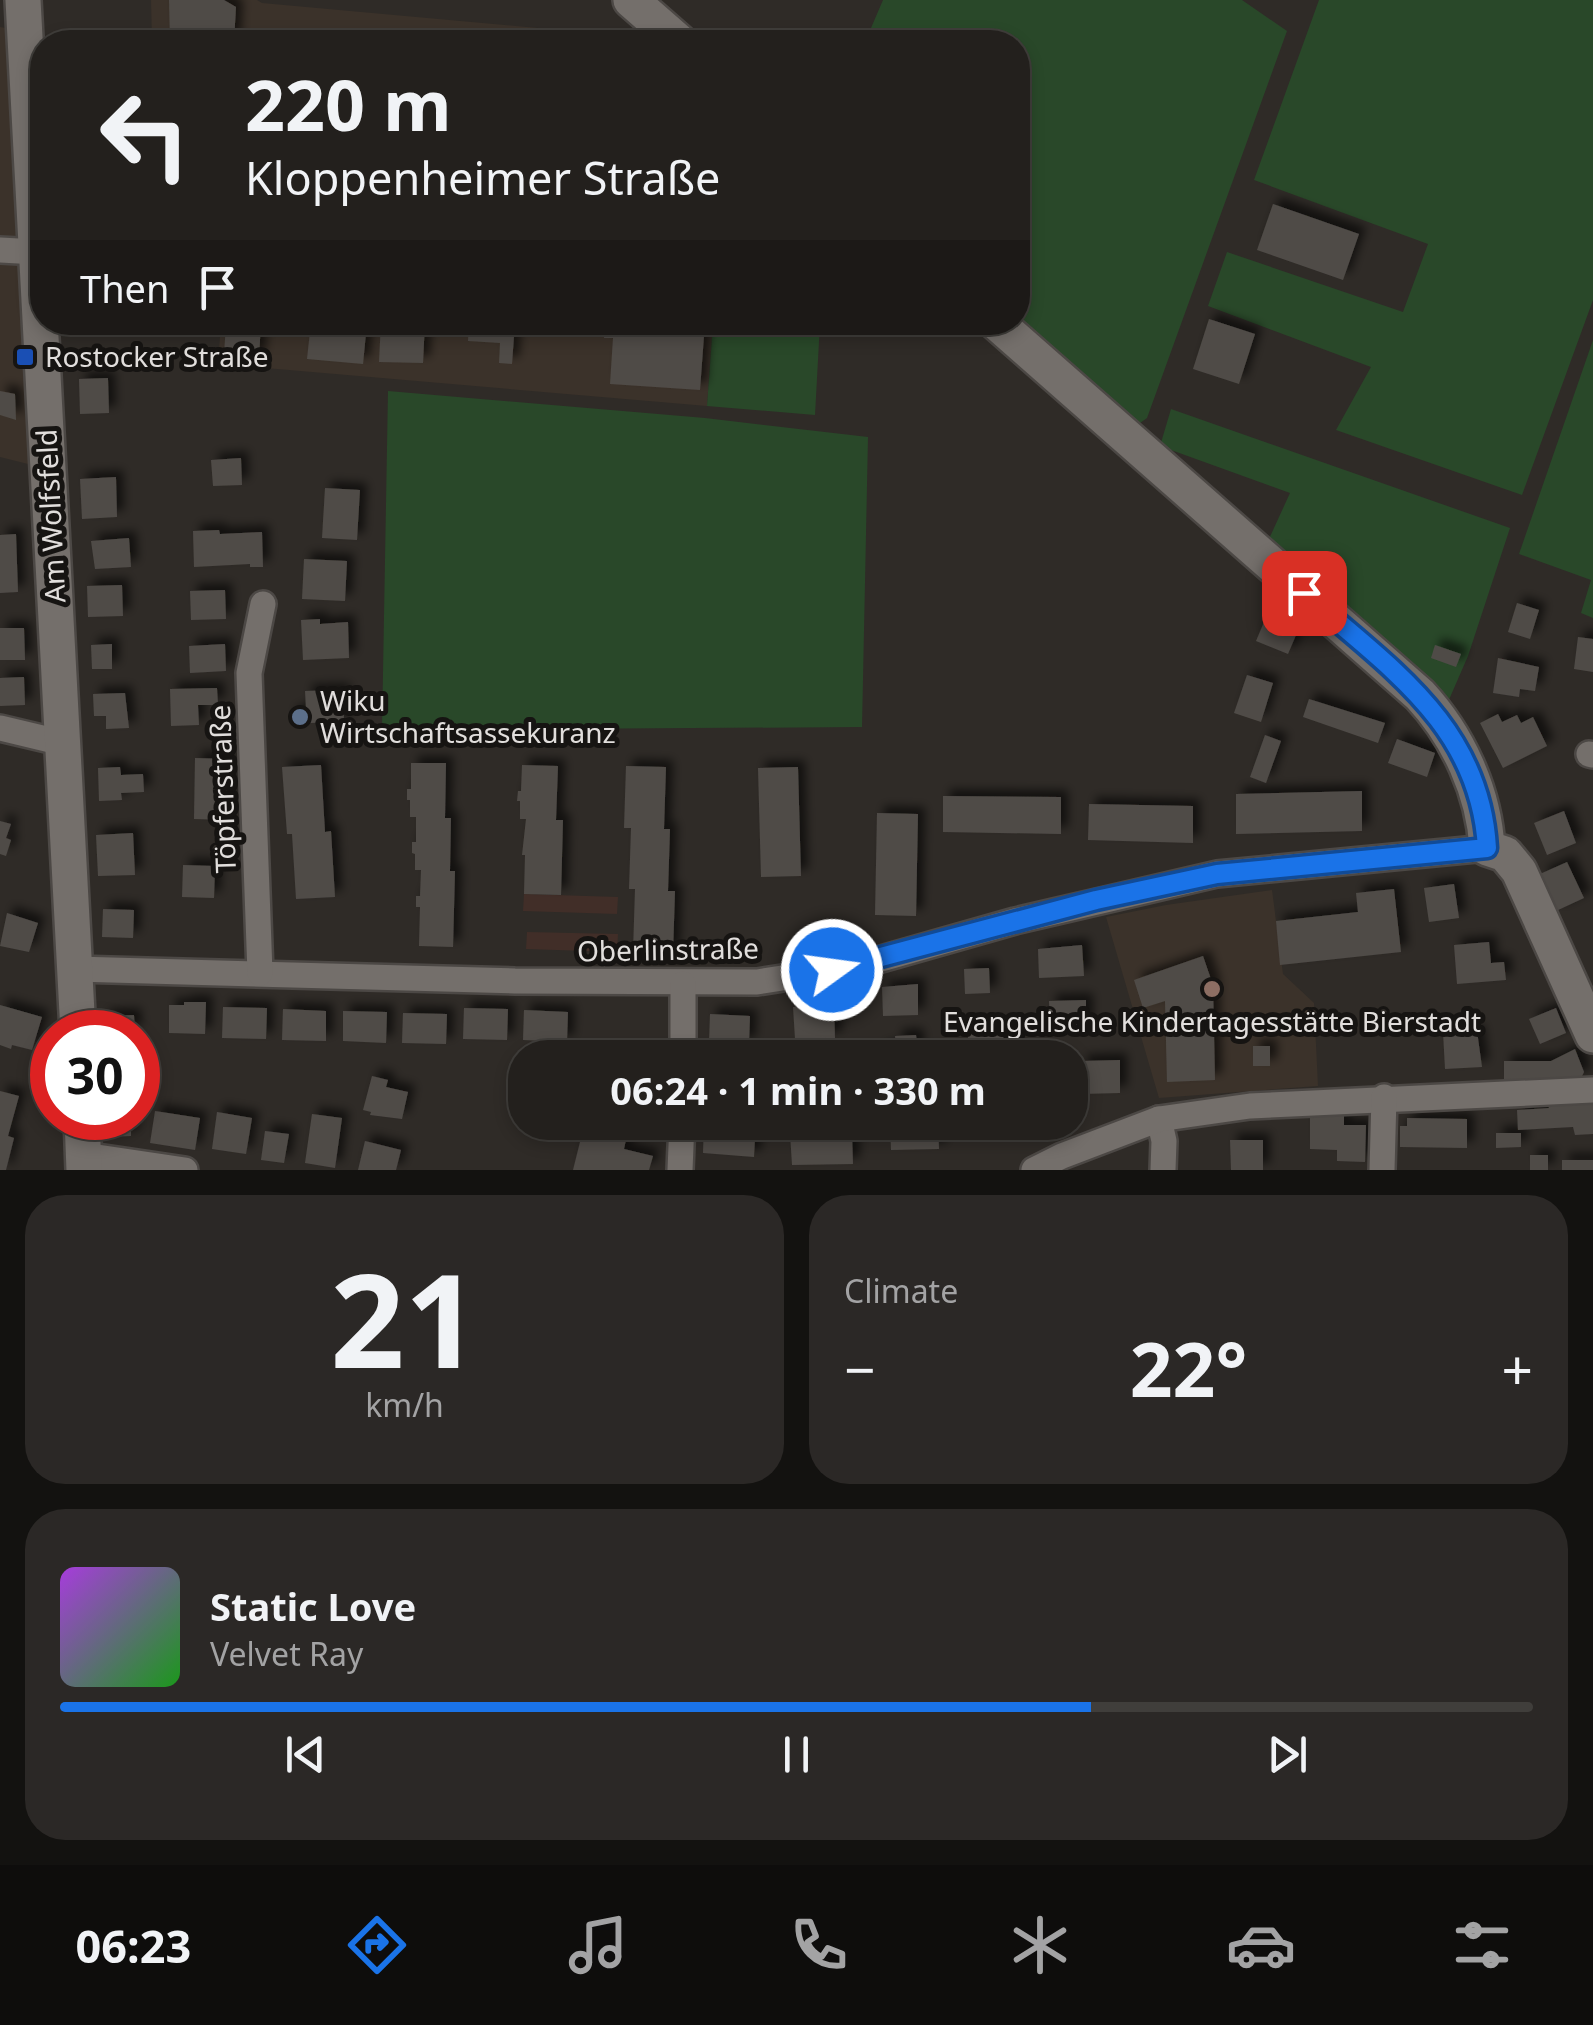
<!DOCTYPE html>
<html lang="en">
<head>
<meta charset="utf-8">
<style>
	body { margin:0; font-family:"Noto Sans",sans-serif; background:#2b2826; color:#f1f3f6; height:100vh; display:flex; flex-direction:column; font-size:38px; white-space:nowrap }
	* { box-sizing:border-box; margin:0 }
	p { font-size:32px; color:#a3a3a4 }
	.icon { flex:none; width:55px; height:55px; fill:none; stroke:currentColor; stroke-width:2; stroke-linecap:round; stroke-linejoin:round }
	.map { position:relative; height:1170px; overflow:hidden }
	.panel { display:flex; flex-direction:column; gap:25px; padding:25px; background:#131210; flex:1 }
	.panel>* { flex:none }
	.banner { position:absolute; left:30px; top:30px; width:1000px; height:305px; border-radius:40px; box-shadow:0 5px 15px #0003,0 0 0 2px #403e3b; background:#23201d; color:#f1f3f6; overflow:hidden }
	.speed { position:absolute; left:30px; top:1010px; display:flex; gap:20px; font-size:50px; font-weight:700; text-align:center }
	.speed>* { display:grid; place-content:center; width:130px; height:130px; border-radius:50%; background:#23201d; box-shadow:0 5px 15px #0003,0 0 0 2px #403e3b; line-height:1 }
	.speed .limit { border:15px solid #d22; background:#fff; color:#111 }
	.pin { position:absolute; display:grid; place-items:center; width:85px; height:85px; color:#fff; margin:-42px; border-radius:20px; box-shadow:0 5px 15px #0006 }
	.me { position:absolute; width:110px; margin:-55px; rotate:76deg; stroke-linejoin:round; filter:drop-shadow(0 0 8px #0008) }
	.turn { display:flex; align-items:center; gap:35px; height:210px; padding:0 50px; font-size:45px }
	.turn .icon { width:130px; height:130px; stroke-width:2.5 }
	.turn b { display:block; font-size:70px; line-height:85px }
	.then { display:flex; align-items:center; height:95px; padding:0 50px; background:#0003; gap:20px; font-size:38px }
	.big { font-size:75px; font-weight:700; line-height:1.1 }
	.panel .card { flex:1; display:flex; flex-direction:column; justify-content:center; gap:15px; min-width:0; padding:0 35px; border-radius:40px; background:#2b2826 }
	.panel .dial { align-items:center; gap:0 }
	.dial b { font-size:130px; line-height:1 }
	.song { display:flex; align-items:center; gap:30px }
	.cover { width:120px; height:120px; border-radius:15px; background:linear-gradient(135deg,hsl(280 70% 55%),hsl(120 70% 35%)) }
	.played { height:10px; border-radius:5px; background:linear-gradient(90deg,#1a73e8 70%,#403e3b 70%) }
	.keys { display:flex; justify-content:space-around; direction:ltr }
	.heat { display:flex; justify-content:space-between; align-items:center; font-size:55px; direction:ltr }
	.panel .tiles { flex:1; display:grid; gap:25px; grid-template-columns:1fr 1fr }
	.card:last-child { grid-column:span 2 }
	.trip { position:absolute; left:508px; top:1040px; width:580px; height:100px; border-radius:40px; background:#23201d; box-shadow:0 5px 15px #0003,0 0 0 2px #403e3b; font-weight:700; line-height:100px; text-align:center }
	.tab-bar { display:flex; height:160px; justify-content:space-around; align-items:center; background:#0e0d0c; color:#a3a3a4 }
	.tab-bar .icon { width:70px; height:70px }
	.tab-bar .active { color:#1a73e8 }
	.tab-bar b { font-size:45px; color:#f1f3f6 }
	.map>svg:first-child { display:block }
</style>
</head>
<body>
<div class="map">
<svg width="1593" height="1170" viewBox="0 0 1593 1170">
	<defs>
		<filter id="shadow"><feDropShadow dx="7" dy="-7" stdDeviation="5" flood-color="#0009"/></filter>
	</defs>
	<rect width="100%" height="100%" fill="#2f2b27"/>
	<g fill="#3b322a">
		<path d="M151,0H257L262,3L581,32L592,42H152Z"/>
		<path d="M0,27L6,28L29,449L28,464L0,457Z"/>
		<path d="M221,323H713L707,406L218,364Z"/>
		<path d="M1272,890L1283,974L1314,1003L1318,1086L1159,1098L1106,917L1166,905Z"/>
	</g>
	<g fill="#412e28">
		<path d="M524,894L618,897L617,914L523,911Z"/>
		<path d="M527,932L618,934L617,952L526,949Z"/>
	</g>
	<g fill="#294829">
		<path d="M883,0H1242L1287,31L1147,418L1140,423L1129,424L1018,322V42H865Z"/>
		<path d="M1319,0H1593V300L1522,495L1336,430L1371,367L1208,306L1227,252L1403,312L1428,244L1254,180Z"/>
		<path d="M713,323H820L815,415L707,406Z"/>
		<path d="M1593,340V618L1581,613L1591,580L1519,554Z"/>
		<path d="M388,391L705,418L868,437L862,727L382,730Z"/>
		<path d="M1171,409L1510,528L1468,656L1448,702L1268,541L1290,493L1160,446Z"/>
	</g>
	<g fill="#4f4b47" filter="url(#shadow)">
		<path d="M169,0H224L236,7L234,42H170Z"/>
		<path d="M1273,204L1359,234L1343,280L1257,250Z"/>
		<path d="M1209,319L1255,334L1239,384L1193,369Z"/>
		<path d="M226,322L261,323L259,358L224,356Z"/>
		<path d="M311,322L367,323L363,364L307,359Z"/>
		<path d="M381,322H425L423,363L379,362Z"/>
		<path d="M469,322H515L512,364L499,363L500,343L468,341Z"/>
		<path d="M605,322H705L700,390L610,384L613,338H604Z"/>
		<path d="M108,378L109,413L80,414L79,379Z"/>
		<path d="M0,391L15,394L16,420L0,415Z"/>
		<path d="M241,458L242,485L213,486L211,460Z"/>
		<path d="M116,477L117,517L82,519L80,479Z"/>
		<path d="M325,488L360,490L357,540L322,538Z"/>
		<path d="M219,530L220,534L262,532L263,567H250V564L194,567L193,531Z"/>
		<path d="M16,534L18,592L0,593V535Z"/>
		<path d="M129,538L131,567L95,569L91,541Z"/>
		<path d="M304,559L347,561L345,601L302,599Z"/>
		<path d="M122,585L123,616L88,617L87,586Z"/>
		<path d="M225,590L226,619L191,620L190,591Z"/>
		<path d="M1517,603L1539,610L1530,639L1508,632Z"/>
		<path d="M1267,615L1299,628L1288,654L1256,641Z"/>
		<path d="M320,619V624L348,622L349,658L303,660L301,620Z"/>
		<path d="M0,628H24L25,660H0Z"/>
		<path d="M1578,637L1593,639V672L1574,669Z"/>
		<path d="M112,644V669H92L91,645Z"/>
		<path d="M225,644L226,671L190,673L189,646Z"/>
		<path d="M1435,645L1461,654L1456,667L1431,658Z"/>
		<path d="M1498,658L1539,667L1535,691L1520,689L1519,697L1493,693Z"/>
		<path d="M1247,675L1273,683L1261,722L1234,713Z"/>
		<path d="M24,677L25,705L0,706V678Z"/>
		<path d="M217,688L218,705H198L199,725L171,726L170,689Z"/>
		<path d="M343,690L344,722L309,723V716L294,724L288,715L306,708L305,691Z"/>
		<path d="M125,693L129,728L106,729V716H94L93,694Z"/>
		<path d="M1309,699L1385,723L1378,743L1303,717Z"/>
		<path d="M1498,714L1502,722L1517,715L1521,723L1533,717L1547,746L1503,768L1480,723Z"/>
		<path d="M1265,735L1281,741L1266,783L1250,777Z"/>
		<path d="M1397,739L1435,753L1427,777L1388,763Z"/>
		<path d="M195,758L228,759L227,820L194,819Z"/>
		<path d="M411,763H446L445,818H451L450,871H455L453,947L419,946L420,907H416V896H420L421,870H415V854L412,853V842H416V817H410V800H407V789H411Z"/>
		<path d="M321,765L325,832L331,831L335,897L296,899L292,834H287L282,767Z"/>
		<path d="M522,765L558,766L556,820H563L561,895L524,894L525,855H522L526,819H520V801H517L518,791H521Z"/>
		<path d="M626,766L666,767L664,829H670L668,891H675L673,953L633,952L635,889H629L631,828H624Z"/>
		<path d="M120,767L121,775L143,774L144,792L121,793L122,800L99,801L98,768Z"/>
		<path d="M798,767L801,876L761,877L758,768Z"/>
		<path d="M1362,791V831L1236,834V794Z"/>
		<path d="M943,796L1061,797V834L943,832Z"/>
		<path d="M1089,804L1193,806V843L1088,840Z"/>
		<path d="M1564,811L1576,843L1547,855L1534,823Z"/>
		<path d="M877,813L918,814L916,916L875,915Z"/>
		<path d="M0,821L11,824L6,838L11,840L6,856L0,854Z"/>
		<path d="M133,833L135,875L98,876L96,835Z"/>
		<path d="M1567,862L1584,898L1556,911L1540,874Z"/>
		<path d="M183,865L215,866L214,898L182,897Z"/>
		<path d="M1454,884L1459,918L1429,922L1424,888Z"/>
		<path d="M1394,889L1401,952L1280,965L1276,921L1358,912L1356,893Z"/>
		<path d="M103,909L134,910L133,938L102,937Z"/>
		<path d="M7,913L38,923L29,952L0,946Z"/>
		<path d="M1489,942L1491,963L1504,962L1506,980L1457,984L1454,945Z"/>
		<path d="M1082,945L1084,976L1039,978L1038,949Z"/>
		<path d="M1203,956L1213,985L1215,1080L1167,1082L1165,1001L1143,1008L1134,980Z"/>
		<path d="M989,968L990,993L965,994L964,969Z"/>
		<path d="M918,984V1015L883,1016L882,987Z"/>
		<path d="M1086,1000V1030L1050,1031L1049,1001Z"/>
		<path d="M184,1002H206L205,1034L169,1033V1005H184Z"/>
		<path d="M0,1005L42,1017L32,1050L12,1045L11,1049L0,1045Z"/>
		<path d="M834,1005L835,1038L795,1039L793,1007Z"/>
		<path d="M223,1007L267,1008L266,1039L222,1038Z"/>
		<path d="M464,1008L508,1009L507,1040L463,1039Z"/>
		<path d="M1556,1008L1566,1033L1540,1044L1529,1019Z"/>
		<path d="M283,1009L326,1011V1041L282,1040Z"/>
		<path d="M524,1010L568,1012L567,1042L523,1040Z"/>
		<path d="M343,1011L387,1012L386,1043L343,1041Z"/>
		<path d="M403,1013L447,1014L446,1044L402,1043Z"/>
		<path d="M710,1014L750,1016L749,1044L709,1043Z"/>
		<path d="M134,1015L135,1032H103V1016Z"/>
		<path d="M1012,1028V1055L968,1058V1029Z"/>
		<path d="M1477,1031L1482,1067L1445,1069L1443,1032Z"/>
		<path d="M916,1035L919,1058H880L879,1049L896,1048L895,1036Z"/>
		<rect x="1253" y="1046" width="17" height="20"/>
		<path d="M1575,1049L1584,1072L1581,1078L1504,1081V1061H1551Z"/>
		<path d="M1120,1060V1093L1081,1094V1061Z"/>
		<path d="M372,1076L388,1080L386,1087L408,1092L402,1119L370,1115L371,1112L363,1110Z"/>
		<path d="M0,1091L19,1096L8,1136L14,1138L6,1170H0Z"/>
		<path d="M1593,1100V1134L1575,1135L1573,1127L1518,1130L1517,1110L1549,1108L1548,1105Z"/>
		<path d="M155,1111L200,1118L195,1150L150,1143Z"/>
		<path d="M217,1112L252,1118L246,1154L212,1149Z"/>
		<path d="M312,1114L342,1118L335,1168L305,1163Z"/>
		<path d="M1310,1114L1344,1115V1125H1366L1365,1162L1337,1161V1150L1310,1149Z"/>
		<path d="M109,1118H131V1136L109,1137Z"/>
		<path d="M1407,1118L1467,1119V1148L1400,1147V1126H1407Z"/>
		<path d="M585,1122H630L624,1149L653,1156L649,1170H573Z"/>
		<path d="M704,1122L742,1123L741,1137L755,1138L754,1157L703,1153Z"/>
		<path d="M890,1122H938L939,1149L891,1150Z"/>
		<path d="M989,1122H1035V1129L989,1131Z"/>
		<path d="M265,1131L289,1134L284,1163L261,1160Z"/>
		<path d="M820,1131V1136L852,1134L853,1164L792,1165L790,1133Z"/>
		<path d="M1496,1133H1521V1147L1496,1148Z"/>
		<path d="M1230,1140H1263V1170H1231Z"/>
		<path d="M365,1141L401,1150L396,1170H358Z"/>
		<rect x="1530" y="1155" width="18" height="15"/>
		<rect x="1562" y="1160" width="31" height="10"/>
	</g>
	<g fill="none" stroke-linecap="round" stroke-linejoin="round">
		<g stroke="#4c4845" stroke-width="30">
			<g id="street">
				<path d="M0,250L37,252"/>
				<path d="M0,728L63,743"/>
				<path d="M1589,754L1593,755"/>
				<path d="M75,969L515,981L757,982L853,967L1015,921L1217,874L1487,848"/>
				<path d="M260,973L249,673L263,604"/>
				<path d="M683,1058V984"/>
				<path d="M1159,1119L1164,1141L1163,1170"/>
				<path d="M84,1155L185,1170"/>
				<path d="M680,1170L682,1122"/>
				<path d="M1034,1170L1062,1156L1159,1119L1250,1106L1593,1090"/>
				<path d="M1382,1170L1384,1097"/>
			</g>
		</g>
		<g stroke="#4c4845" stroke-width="40">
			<g id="secondary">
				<path d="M23,0L78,1032"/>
				<path d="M631,0L679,42"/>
				<path d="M996,322L1420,695C1458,736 1484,792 1487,848L1505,854L1519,871L1593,1035"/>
				<path d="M82,1118L84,1170"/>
			</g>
		</g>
		<use href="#street" stroke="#746f6b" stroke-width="25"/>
		<use href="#secondary" stroke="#746f6b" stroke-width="35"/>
	</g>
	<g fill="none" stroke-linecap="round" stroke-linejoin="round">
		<g stroke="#114b97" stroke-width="25">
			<path id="route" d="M832,970L1096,900L1217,874L1487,848C1480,725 1388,667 1304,593"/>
		</g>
		<use href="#route" stroke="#1a73e8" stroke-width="18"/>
	</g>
	<rect fill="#1a4fb4" stroke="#161412" stroke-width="4" x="15" y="347" width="20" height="20" rx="5"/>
	<circle fill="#5c6f8a" stroke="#161412" stroke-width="4" cx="300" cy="717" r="10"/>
	<circle fill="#8d6e63" stroke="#161412" stroke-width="4" cx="1212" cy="989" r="10"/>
	<g text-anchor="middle" stroke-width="10" stroke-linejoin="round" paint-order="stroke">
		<g font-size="28" fill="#e1dedc" stroke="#161412" text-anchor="start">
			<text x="45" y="367">Rostocker Straße</text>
			<text x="320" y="711">Wiku<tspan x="320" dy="32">Wirtschaftsassekuranz</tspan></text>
			<text x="1212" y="1032" text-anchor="middle">Evangelische Kindertagesstätte Bierstadt</text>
		</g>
		<g font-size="28" fill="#e1dedc" stroke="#161412">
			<text transform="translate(51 516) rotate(-93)" y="10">Am Wolfsfeld</text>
			<text transform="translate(223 789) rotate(-92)" y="10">Töpferstraße</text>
			<text transform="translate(668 950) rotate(-1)" y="10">Oberlinstraße</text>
		</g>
	</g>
</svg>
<div class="speed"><div class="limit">30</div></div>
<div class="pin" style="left:1304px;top:593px;background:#d93025"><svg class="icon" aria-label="arrive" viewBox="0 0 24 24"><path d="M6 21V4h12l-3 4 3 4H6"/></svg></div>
<svg class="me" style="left:832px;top:970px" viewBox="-20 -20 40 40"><circle r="17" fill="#1a73e8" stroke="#fff" stroke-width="3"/><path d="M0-11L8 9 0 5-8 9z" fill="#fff"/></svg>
<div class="trip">06:24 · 1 min · 330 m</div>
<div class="banner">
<div class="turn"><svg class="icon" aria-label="left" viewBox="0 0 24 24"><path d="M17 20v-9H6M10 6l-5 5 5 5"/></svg><div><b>220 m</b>Kloppenheimer Straße</div></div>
<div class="then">Then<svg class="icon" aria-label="arrive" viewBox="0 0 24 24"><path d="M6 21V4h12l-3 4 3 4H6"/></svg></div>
</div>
</div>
<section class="panel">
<div class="tiles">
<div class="card dial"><b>21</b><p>km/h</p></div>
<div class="card"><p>Climate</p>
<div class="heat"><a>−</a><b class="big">22°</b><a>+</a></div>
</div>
<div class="card">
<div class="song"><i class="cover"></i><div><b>Static Love</b><p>Velvet Ray</p></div></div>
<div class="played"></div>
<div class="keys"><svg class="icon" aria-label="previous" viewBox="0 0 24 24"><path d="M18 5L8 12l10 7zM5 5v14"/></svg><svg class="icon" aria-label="pause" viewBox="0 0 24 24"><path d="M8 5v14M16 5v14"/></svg><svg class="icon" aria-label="next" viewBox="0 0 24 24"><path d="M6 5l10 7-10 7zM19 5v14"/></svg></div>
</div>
</div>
</section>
<nav class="tab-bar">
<b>06:23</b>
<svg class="icon active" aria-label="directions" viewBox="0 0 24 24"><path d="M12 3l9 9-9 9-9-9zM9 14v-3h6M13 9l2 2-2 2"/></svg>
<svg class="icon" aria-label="music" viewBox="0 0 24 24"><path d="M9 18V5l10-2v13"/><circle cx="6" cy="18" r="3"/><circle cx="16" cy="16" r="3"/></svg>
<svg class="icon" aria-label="phone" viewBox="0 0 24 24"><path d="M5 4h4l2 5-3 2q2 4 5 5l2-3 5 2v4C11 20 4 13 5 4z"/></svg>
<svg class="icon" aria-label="climate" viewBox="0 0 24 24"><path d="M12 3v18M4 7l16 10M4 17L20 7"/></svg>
<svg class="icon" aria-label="car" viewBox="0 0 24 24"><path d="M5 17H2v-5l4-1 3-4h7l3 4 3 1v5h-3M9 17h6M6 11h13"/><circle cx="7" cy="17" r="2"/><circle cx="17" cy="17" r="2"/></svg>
<svg class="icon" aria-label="filters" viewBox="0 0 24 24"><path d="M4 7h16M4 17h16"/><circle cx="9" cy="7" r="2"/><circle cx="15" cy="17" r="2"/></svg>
</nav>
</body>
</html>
